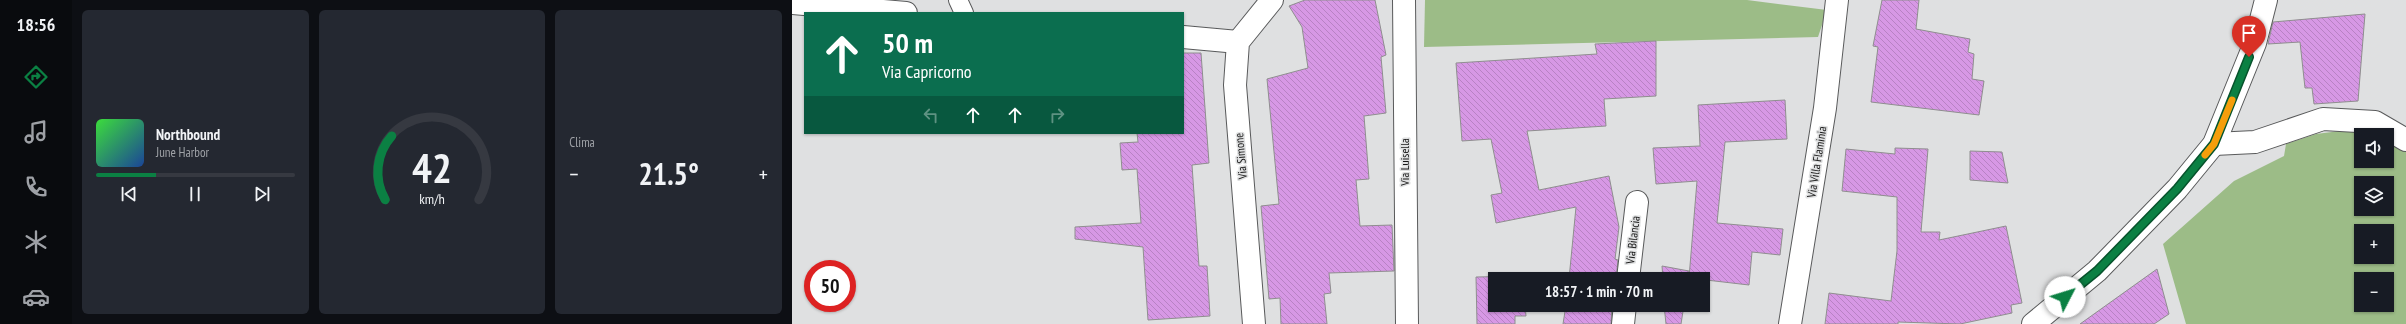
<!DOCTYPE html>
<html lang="it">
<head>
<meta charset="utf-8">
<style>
	body { margin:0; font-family:"PT Sans Narrow",sans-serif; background:#242831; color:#f1f3f6; height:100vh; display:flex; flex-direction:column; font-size:15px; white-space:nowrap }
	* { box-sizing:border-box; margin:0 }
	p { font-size:13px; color:#9ea1a6 }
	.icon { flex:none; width:22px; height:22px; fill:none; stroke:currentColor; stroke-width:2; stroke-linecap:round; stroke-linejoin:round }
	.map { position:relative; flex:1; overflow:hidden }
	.drawer { display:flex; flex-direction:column; gap:10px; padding:10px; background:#0d0f14; width:720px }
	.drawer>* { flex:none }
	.banner { position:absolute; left:12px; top:12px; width:380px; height:122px; border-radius:0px; box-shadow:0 1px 3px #0004; background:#0b6e4f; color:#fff; overflow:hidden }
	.tools { position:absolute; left:1562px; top:128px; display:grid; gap:8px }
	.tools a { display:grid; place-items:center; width:40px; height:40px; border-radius:0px; background:#171b24; box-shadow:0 1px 3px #0004; font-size:20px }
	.speed { position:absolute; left:12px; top:260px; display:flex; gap:8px; font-size:20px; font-weight:700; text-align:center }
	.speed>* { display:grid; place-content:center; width:52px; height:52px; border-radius:50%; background:#171b24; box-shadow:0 1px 3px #0004; line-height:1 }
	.speed .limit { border:6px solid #d22; background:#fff; color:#111 }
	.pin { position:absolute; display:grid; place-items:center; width:34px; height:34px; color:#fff; margin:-41px -17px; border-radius:50% 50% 50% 0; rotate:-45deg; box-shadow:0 0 4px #0007 }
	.pin .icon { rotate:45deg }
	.me { position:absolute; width:44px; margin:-22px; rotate:50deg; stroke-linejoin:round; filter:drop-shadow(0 0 3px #0008) }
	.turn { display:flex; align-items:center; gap:14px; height:84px; padding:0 12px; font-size:18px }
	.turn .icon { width:52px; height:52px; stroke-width:2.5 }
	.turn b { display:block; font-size:28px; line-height:34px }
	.lanes { display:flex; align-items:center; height:38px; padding:0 12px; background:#0003; justify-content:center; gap:20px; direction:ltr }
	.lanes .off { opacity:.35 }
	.big { font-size:30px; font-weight:800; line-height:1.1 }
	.drawer .card { flex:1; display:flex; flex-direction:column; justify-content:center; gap:6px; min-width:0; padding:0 14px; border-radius:6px; background:#242831 }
	.drawer .dial { align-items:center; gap:0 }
	.dial svg { height:104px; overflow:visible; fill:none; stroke:#363941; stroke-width:7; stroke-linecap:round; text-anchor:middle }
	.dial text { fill:#f1f3f6; stroke:none }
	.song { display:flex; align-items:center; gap:12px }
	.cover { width:48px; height:48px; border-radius:6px; background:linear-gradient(135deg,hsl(120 70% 55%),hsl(220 70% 35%)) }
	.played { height:4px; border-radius:2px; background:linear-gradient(90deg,#0b8043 30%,#363941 30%) }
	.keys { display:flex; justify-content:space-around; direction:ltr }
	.heat { display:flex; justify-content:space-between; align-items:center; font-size:22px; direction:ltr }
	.drawer .tiles { flex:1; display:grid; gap:10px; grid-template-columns:repeat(3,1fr) }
	.trip { position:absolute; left:696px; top:272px; width:222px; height:40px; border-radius:0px; background:#171b24; box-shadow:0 1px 3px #0004; font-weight:800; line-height:40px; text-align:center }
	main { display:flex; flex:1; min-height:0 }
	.menu { display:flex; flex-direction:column; width:72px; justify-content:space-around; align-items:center; background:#090b0e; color:#9ea1a6 }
	.menu .icon { width:28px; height:28px }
	.menu .on { color:#0b8043 }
	.menu b { font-size:18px; color:#f1f3f6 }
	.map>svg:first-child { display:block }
</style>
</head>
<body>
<main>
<nav class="menu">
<b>18:56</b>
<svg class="icon on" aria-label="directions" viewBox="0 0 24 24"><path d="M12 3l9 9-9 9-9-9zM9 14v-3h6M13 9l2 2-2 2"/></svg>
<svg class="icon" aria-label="music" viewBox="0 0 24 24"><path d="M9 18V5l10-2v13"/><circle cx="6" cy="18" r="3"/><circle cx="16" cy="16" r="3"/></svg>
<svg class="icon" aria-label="phone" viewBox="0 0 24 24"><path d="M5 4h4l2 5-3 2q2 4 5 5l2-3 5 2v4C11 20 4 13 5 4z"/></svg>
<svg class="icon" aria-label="climate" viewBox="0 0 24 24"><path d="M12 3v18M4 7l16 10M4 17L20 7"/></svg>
<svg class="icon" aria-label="car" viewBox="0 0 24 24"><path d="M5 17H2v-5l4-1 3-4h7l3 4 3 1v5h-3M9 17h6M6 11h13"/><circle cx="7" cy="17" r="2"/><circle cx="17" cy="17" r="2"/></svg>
</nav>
<section class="drawer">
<div class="tiles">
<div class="card">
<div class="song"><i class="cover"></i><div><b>Northbound</b><p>June Harbor</p></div></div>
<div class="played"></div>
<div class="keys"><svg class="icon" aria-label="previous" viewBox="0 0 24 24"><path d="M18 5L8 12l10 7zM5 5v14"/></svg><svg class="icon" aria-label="pause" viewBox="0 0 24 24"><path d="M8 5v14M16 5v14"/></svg><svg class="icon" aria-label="next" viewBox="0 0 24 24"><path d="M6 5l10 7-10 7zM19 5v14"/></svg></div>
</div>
<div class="card dial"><svg viewBox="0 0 100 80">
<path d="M14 69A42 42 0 1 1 86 69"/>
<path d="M14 69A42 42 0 0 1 19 20" stroke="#0b8043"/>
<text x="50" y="56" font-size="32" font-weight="700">42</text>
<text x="50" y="72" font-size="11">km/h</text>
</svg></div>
<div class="card"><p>Clima</p>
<div class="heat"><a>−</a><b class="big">21.5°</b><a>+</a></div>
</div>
</div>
</section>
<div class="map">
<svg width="1614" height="324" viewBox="0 0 1614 324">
	<defs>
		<pattern id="building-back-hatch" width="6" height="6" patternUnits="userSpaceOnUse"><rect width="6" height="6" fill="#d798e5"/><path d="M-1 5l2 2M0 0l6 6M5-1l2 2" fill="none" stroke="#b882c4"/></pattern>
	</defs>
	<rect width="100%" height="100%" fill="#dfe0e1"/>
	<g fill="#9cbc87" fill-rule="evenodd">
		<path d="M633,0H955L1035,10L1026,37L632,47Z"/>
		<path d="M1564,129L1586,135H1569V161H1595V139L1614,152V324H1394L1371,244L1442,181L1492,156L1494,144L1524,134ZM1569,183H1595V209H1569ZM1569,231H1595V257H1569ZM1569,279H1595V305H1569Z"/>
	</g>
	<g fill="url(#building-back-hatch)" stroke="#8f8e8f">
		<path d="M513,0H583L594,55L589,57L594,113L572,116L577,179L564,180L568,226L600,225L602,271L537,273L539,293L532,294L535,324H489L488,298L477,299L469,206L487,204L475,79L516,68L510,27L497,6Z"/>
		<path d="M1090,0H1127L1124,29L1178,39L1176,52L1182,54L1180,79L1192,81L1187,115L1079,102L1086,47L1081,46Z"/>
		<path d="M1573,14L1566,101L1522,104L1520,88H1513L1508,42L1476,44L1481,22Z"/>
		<path d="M864,41V96L812,99L814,126L735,131L747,190L817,176L827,227L823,259L826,260L824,279H777L784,207L704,223L699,195L710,193L699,139L670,141L664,63L805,54L803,44Z"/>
		<path d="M391,53H409L417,163L400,165L407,266H415L418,316L356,320L351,247L283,239V227L349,223L345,169L330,170L328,143L346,142L345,133H391Z"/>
		<path d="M993,100L995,139L933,142L925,223L991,229L988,255L960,252L957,285L897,278L905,181L864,184L861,148L908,146L906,105Z"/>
		<path d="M1103,148L1136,149L1129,232H1148L1147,240L1214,226L1230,303L1219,305L1220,313L1168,324L1106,322V324H1033L1037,293L1099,301L1105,251V197L1050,191L1054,149L1103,154Z"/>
		<path d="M1178,151L1210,152L1216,183L1178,180Z"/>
		<path d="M870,266L897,271L896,279H871Z"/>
		<path d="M1365,269L1377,314L1362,324H1288Z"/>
		<path d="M733,276V279H703V305H733L734,316H723V324H685L684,277Z"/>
		<path d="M774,305H820L819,324H771Z"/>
		<path d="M872,305H892L889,324H874Z"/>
	</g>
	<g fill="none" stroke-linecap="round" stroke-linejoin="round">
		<g stroke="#595a5b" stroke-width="20">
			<path id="lane" d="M166,0L172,13"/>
		</g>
		<g stroke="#595a5b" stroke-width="24">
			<g id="street">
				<path d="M612,0L615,324"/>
				<path d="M0,3L114,13"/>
				<path d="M391,37L446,42"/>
				<path d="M1422,144L1463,142L1531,119L1583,122L1614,140"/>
				<path d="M836,279L845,202"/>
				<path d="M462,324L443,85L446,42L480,0"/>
				<path d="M831,324L833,305"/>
				<path d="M998,324L1033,108L1045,0"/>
			</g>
		</g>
		<g stroke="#595a5b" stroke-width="24">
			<path id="secondary" d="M1241,324L1305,271L1385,189L1422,144L1463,43L1474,0"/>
		</g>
		<use href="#lane" stroke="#fff" stroke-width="18"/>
		<use href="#street" stroke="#fff" stroke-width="22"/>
		<use href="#secondary" stroke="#fff" stroke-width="22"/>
	</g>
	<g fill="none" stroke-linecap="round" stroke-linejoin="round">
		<g stroke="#07532c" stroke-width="10">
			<path id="route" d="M1273,297L1305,271L1385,189L1422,144L1457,57"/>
		</g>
		<use href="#route" stroke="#0b8043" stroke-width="7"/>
		<path stroke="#f59e0b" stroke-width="7" d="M1413,155L1422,144L1440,100"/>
	</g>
	<g text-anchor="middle" stroke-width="3" stroke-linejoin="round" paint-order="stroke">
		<g font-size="12" fill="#161616" stroke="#dfe0e1">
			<text transform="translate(449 156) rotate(-95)" y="4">Via Simone</text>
			<text transform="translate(613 162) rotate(-90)" y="4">Via Luisella</text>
			<text transform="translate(1025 162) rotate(-81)" y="4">Via Villa Flaminia</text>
			<text transform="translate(841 240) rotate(-83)" y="4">Via Bilancia</text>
		</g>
	</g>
</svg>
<div class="tools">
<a><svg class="icon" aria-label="sound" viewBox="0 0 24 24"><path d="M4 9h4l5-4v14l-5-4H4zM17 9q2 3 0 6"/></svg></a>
<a><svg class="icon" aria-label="layers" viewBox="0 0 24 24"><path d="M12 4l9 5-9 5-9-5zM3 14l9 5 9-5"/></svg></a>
<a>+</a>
<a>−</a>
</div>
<div class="speed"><div class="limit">50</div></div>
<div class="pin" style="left:1457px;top:57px;background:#d93025"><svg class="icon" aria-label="arrive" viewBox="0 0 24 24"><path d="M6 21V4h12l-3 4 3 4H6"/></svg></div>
<svg class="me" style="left:1273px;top:297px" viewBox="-20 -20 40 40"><circle r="19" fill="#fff"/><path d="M0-13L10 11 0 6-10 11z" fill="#0b8043"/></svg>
<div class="trip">18:57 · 1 min · 70 m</div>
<div class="banner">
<div class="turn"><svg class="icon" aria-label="ahead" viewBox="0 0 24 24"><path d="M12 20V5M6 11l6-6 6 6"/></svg><div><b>50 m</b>Via Capricorno</div></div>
<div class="lanes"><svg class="icon off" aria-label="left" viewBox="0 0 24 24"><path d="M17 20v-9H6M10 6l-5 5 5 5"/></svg><svg class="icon" aria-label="ahead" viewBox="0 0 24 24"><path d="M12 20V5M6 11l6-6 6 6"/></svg><svg class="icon" aria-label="ahead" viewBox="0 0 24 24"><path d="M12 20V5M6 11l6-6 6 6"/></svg><svg class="icon off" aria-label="right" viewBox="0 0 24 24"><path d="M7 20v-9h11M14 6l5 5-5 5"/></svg></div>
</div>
</div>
</main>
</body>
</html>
